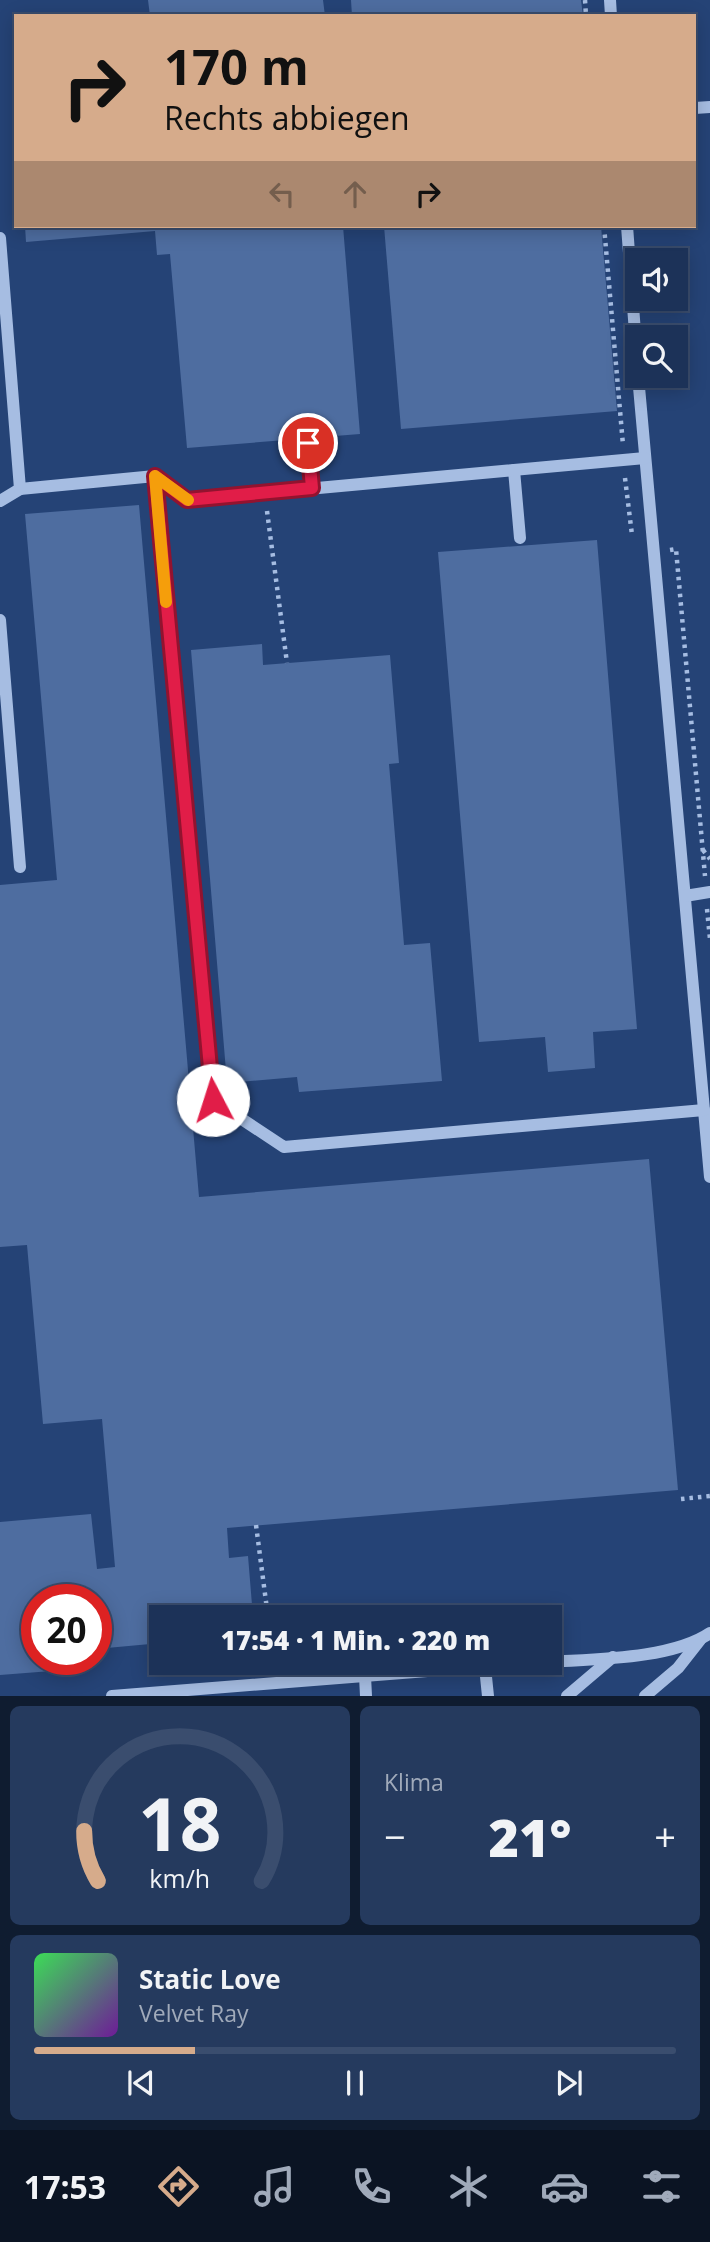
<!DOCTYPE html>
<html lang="de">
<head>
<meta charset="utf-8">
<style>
	body { margin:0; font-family:"Open Sans",sans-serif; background:#253a5e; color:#f1f3f6; height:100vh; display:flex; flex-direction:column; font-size:26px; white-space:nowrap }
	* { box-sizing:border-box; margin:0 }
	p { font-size:23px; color:#a0aaba }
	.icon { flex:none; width:38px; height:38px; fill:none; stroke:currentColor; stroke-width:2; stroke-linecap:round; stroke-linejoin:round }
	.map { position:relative; height:1696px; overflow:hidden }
	.details { display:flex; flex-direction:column; gap:10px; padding:10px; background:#0f1c30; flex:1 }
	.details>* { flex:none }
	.top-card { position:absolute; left:14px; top:14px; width:682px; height:214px; border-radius:0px; box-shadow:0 4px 18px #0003,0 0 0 2px #3a4d6e; background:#d6ab8b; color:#111; overflow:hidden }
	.tools { position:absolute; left:625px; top:248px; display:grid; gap:14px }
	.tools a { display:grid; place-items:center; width:63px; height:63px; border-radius:0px; background:#1c3258; box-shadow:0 4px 18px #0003,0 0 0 2px #3a4d6e; font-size:35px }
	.speed { position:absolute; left:21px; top:1584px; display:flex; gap:14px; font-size:35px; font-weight:700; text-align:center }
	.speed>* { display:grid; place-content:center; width:91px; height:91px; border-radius:50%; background:#1c3258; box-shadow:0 4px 18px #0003,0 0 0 2px #3a4d6e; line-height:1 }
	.speed .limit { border:10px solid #d22; background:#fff; color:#111 }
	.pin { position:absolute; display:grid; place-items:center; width:60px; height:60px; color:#fff; margin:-30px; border:4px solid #fff; border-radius:50%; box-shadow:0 2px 7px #0007 }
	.me { position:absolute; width:77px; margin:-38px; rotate:355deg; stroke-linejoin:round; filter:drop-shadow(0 0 5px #0008) }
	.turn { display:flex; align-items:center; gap:24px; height:147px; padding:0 35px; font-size:32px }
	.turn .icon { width:91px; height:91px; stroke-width:2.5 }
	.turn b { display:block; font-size:49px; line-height:60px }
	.lanes { display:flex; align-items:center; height:66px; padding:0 35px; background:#0003; justify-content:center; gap:35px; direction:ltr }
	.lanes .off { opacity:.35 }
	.big { font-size:52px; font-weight:800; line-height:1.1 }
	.details .widget { flex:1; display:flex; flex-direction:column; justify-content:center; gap:10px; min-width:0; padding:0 24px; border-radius:10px; background:#253a5e }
	.details .dial { align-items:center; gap:0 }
	.dial svg { height:182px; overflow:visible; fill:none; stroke:#3a4d6e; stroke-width:7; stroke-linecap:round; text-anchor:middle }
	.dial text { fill:#f1f3f6; stroke:none }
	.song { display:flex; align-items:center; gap:21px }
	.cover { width:84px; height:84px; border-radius:10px; background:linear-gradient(135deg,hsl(130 70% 55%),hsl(280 70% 35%)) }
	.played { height:7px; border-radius:4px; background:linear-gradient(90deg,#d6ab8b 25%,#3a4d6e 25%) }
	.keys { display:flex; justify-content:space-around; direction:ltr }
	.heat { display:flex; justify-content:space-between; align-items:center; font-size:38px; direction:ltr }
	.details .tiles { flex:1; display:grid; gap:10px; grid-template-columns:1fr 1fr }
	.widget:last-child { grid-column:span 2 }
	.trip { position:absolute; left:149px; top:1605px; width:413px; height:70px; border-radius:0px; background:#1c3258; box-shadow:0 4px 18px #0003,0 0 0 2px #3a4d6e; font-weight:800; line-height:70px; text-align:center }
	.menu { display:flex; height:112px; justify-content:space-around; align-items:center; background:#0b1423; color:#a0aaba }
	.menu .icon { width:49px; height:49px }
	.menu .active { color:#d6ab8b }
	.menu b { font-size:32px; color:#f1f3f6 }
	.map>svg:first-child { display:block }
</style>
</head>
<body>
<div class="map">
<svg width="710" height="1696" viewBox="0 0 710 1696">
	<rect width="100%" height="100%" fill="#254376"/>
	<g fill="#4e6da0">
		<path d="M148,0H323L325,16H150Z"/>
		<path d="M351,0H581L583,16H352Z"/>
		<path d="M25,226H343L360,434L187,448L170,254L157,255L155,231L26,242Z"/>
		<path d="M384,226H601L617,411L401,429Z"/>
		<path d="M139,505L199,1197L649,1159L678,1490L227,1528L229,1558L248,1556L253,1617H161V1643L96,1649V1600H37V1659H76L77,1669L0,1675V1522L91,1514L97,1569L115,1567L102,1419L43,1424L27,1245L0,1247V885L57,880L25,514Z"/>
		<path d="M597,540L637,1029L593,1032L595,1068L548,1072L545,1037L479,1042L438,552Z"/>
		<path d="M262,644L263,665L390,655L399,763L389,764L404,945L430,943L442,1081L299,1092L297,1077L227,1083L191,650Z"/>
	</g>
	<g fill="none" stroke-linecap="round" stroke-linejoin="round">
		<g stroke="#a6bde2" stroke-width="4.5" stroke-dasharray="3.5 5" stroke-linecap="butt">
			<path d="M585,0L586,16"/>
			<path d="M604,226L623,445"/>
			<path d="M625,478L632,535"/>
			<path d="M267,511L287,663"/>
			<path d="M670,550L676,549L705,876"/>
			<path d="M703,850L710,859"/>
			<path d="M707,909L710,939"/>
			<path d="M681,1499L710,1496"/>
			<path d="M256,1525L268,1617"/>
		</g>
		<g stroke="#a6bde2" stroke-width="12">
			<path d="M610,0L611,16"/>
			<path d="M695,108L710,107"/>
			<path d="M627,226L637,359"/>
			<path d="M0,238L20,489L0,501"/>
			<path d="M638,376L710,1177"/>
			<path d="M308,443L312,488"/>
			<path d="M514,470L520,538"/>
			<path d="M155,476L213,1100L284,1147L704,1110"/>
			<path d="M20,489L155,476L187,500L645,458"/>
			<path d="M0,620L20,867"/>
			<path d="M685,896L710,892"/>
			<path d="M550,1662C595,1659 672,1659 710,1633"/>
			<path d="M485,1667L488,1696"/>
			<path d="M365,1676L366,1696"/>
			<path d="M112,1696L541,1662"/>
			<path d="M567,1696L613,1657"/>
			<path d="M645,1696L678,1668L700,1640"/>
		</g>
	</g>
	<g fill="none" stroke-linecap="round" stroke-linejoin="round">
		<g stroke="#92132f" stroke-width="18">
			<path id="route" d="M213,1100L155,476L187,500L312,488L308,443"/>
		</g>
		<use href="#route" stroke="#e11d48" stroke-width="12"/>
		<path stroke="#f59e0b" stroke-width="12" d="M166,602L155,476L188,500"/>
	</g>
</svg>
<div class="tools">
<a><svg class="icon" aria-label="sound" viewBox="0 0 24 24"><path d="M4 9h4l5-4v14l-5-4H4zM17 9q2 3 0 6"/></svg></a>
<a><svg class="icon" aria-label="search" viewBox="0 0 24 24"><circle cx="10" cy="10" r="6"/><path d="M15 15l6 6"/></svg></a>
</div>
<div class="speed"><div class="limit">20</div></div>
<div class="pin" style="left:308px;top:443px;background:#d93025"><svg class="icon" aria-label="arrive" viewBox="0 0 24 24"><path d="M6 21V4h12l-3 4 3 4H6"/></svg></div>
<svg class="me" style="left:213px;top:1100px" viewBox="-20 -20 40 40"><circle r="19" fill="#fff"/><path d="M0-13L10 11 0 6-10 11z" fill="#e11d48"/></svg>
<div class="trip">17:54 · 1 Min. · 220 m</div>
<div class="top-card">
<div class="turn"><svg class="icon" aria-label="right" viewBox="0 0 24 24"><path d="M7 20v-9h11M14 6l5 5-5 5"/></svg><div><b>170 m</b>Rechts abbiegen</div></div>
<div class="lanes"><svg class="icon off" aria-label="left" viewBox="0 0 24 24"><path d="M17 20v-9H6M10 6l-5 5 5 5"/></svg><svg class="icon off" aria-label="ahead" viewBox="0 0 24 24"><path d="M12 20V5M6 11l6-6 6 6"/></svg><svg class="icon" aria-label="right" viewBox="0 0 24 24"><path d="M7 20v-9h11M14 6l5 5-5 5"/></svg></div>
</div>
</div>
<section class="details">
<div class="tiles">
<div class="widget dial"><svg viewBox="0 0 100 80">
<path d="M14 69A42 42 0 1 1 86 69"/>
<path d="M14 69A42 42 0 0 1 8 47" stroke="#d6ab8b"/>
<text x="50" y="56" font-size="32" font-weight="700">18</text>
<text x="50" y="72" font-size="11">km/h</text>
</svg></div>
<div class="widget"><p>Klima</p>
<div class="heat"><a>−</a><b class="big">21°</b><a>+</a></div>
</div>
<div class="widget">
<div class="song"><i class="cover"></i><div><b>Static Love</b><p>Velvet Ray</p></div></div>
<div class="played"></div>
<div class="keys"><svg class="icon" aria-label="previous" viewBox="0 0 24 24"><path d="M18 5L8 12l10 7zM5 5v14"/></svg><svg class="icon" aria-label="pause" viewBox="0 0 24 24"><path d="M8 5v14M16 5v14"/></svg><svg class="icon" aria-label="next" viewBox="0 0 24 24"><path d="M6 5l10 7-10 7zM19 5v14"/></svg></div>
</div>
</div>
</section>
<nav class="menu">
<b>17:53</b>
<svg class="icon active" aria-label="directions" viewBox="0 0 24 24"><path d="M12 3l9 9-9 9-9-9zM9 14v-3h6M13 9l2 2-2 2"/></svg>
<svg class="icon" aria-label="music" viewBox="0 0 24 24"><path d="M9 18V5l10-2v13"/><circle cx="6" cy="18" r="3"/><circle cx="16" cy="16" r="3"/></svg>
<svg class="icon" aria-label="phone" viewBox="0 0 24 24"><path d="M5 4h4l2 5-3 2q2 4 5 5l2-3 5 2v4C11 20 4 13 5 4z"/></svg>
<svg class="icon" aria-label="climate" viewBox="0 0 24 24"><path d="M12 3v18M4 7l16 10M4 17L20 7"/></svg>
<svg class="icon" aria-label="car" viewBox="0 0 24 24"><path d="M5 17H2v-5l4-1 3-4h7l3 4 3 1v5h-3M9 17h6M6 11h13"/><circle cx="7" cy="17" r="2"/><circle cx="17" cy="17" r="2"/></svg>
<svg class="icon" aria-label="filters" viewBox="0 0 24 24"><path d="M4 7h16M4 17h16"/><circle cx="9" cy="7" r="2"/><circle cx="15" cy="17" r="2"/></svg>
</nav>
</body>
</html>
